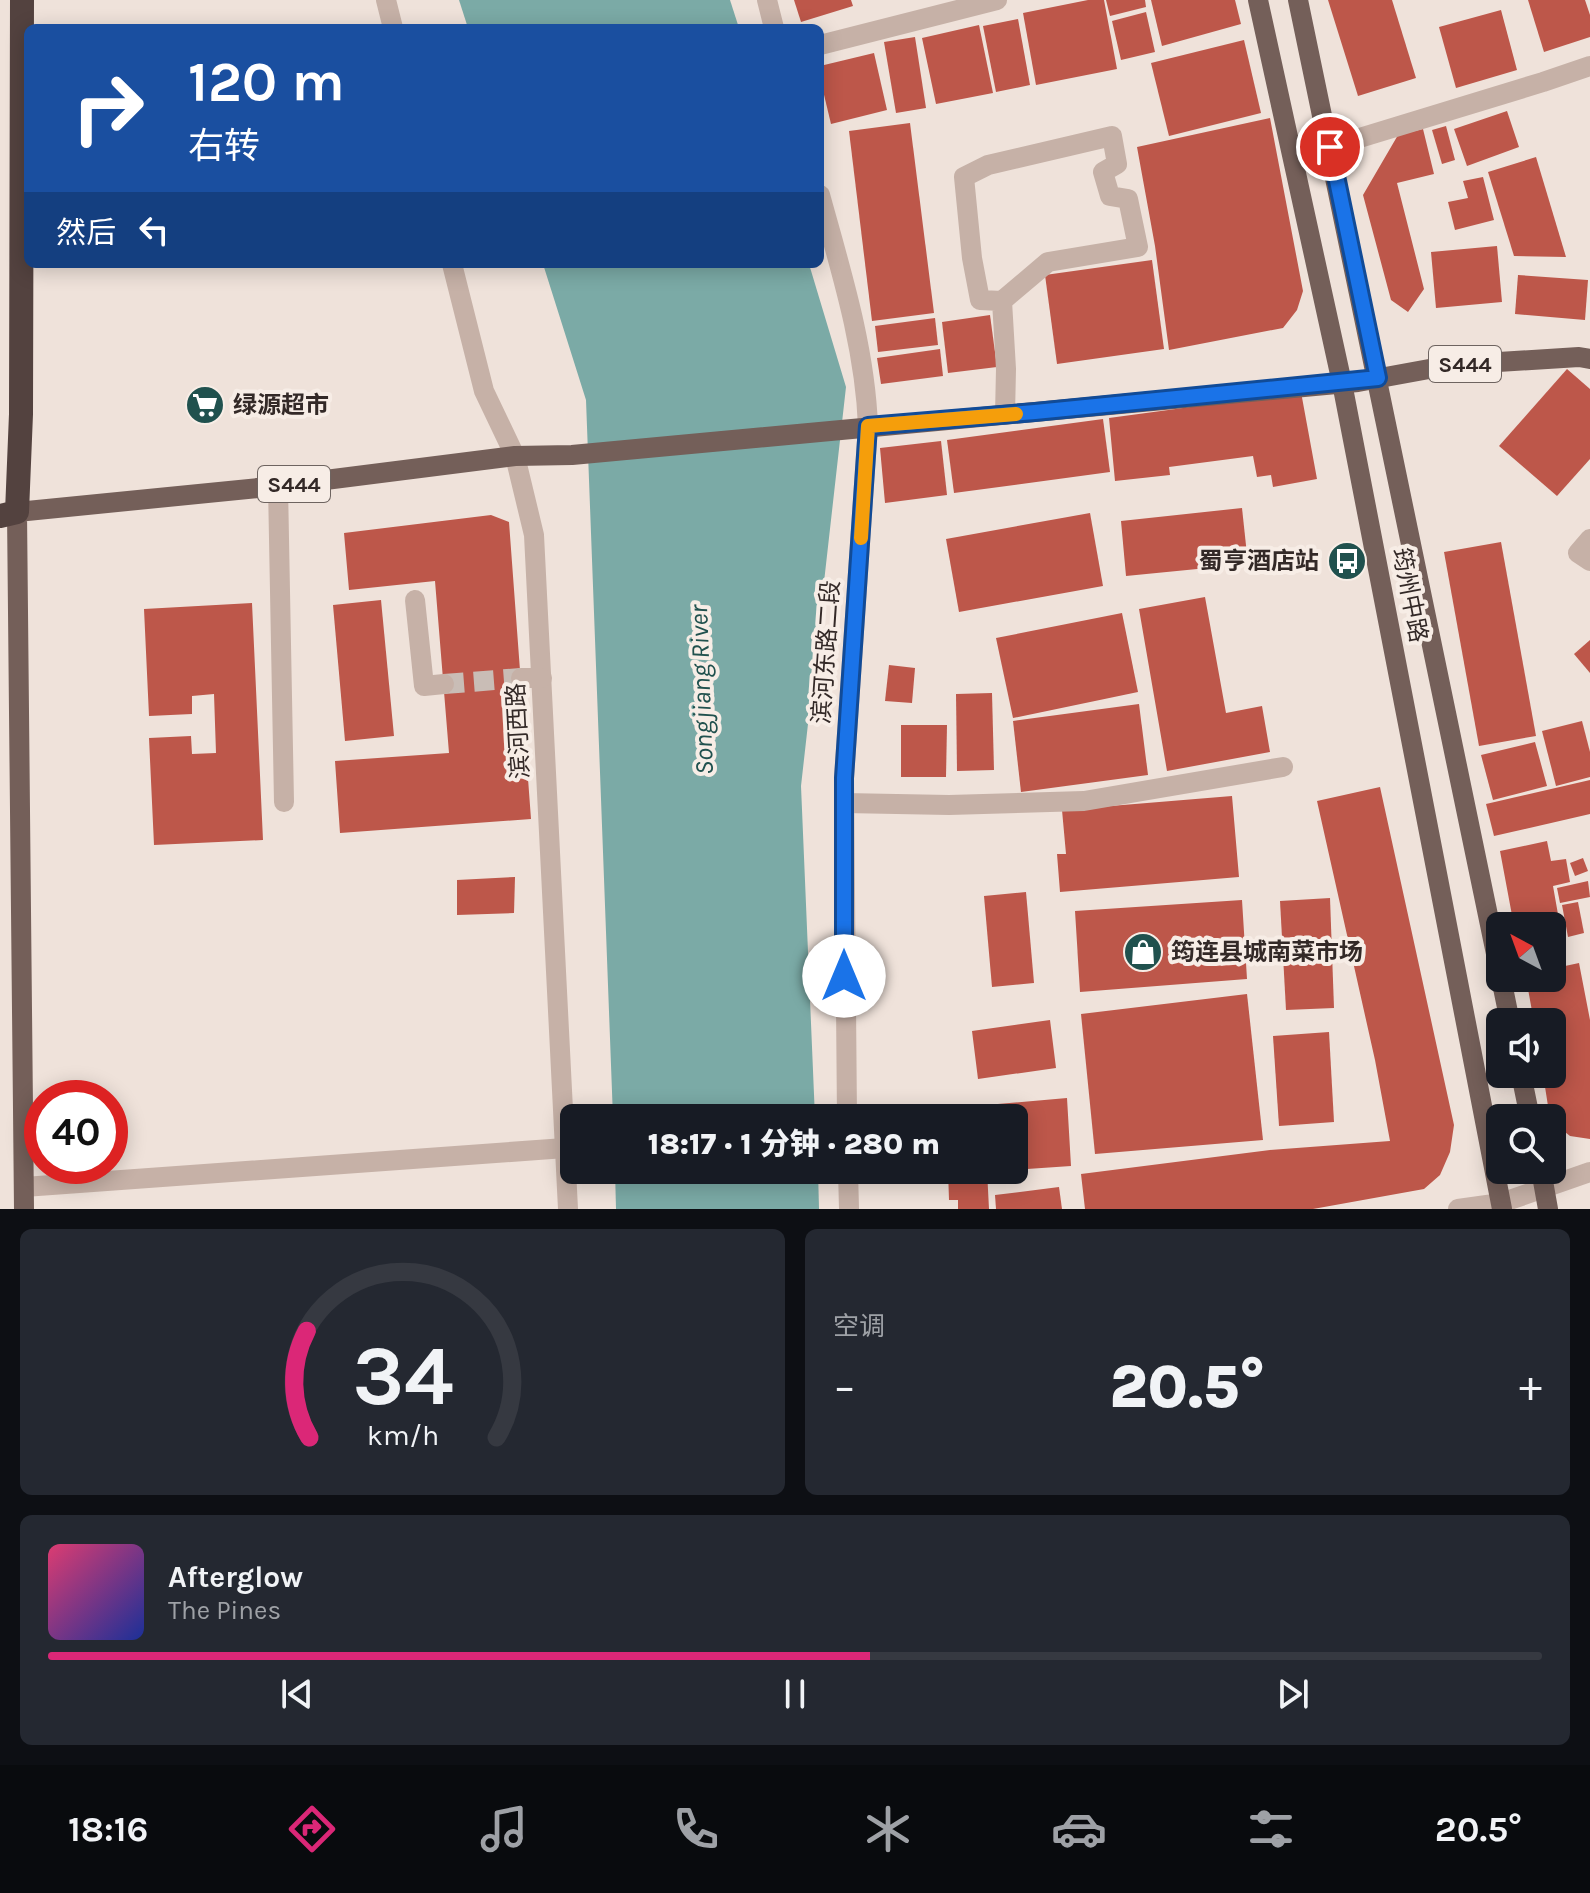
<!DOCTYPE html>
<html lang="zh">
<head>
<meta charset="utf-8">
<style>
	body { margin:0; font-family:Karla,"Noto Sans SC",sans-serif; background:#242831; color:#f1f3f6; height:100vh; display:flex; flex-direction:column; font-size:30px; white-space:nowrap }
	* { box-sizing:border-box; margin:0 }
	p { font-size:26px; color:#9ea1a6 }
	.icon { flex:none; width:44px; height:44px; fill:none; stroke:currentColor; stroke-width:2; stroke-linecap:round; stroke-linejoin:round }
	.map { position:relative; height:1209px; overflow:hidden }
	.details { display:flex; flex-direction:column; gap:20px; padding:20px; background:#0d0f14; flex:1 }
	.details>* { flex:none }
	.top-card { position:absolute; left:24px; top:24px; width:800px; height:244px; border-radius:12px; box-shadow:0 4px 20px #0003; background:#1a4fa0; color:#fff; overflow:hidden }
	.needle { width:52px; rotate:319deg }
	.fabs { position:absolute; left:1486px; top:912px; display:grid; gap:16px }
	.fabs a { display:grid; place-items:center; width:80px; height:80px; border-radius:12px; background:#171b24; box-shadow:0 4px 20px #0003; font-size:40px }
	.speed { position:absolute; left:24px; top:1080px; display:flex; gap:16px; font-size:40px; font-weight:700; text-align:center }
	.speed>* { display:grid; place-content:center; width:104px; height:104px; border-radius:50%; background:#171b24; box-shadow:0 4px 20px #0003; line-height:1 }
	.speed .limit { border:12px solid #d22; background:#fff; color:#111 }
	.pin { position:absolute; display:grid; place-items:center; width:68px; height:68px; color:#fff; margin:-34px; border:4px solid #fff; border-radius:50%; box-shadow:0 2px 8px #0007 }
	.me { position:absolute; width:88px; margin:-44px; rotate:0deg; stroke-linejoin:round; filter:drop-shadow(0 0 6px #0008) }
	.turn { display:flex; align-items:center; gap:28px; height:168px; padding:0 32px; font-size:36px }
	.turn .icon { width:104px; height:104px; stroke-width:2.5 }
	.turn b { display:block; font-size:56px; line-height:68px }
	.then { display:flex; align-items:center; height:76px; padding:0 32px; background:#0003; gap:16px; font-size:30px }
	.big { font-size:60px; font-weight:800; line-height:1.1 }
	.details .card { flex:1; display:flex; flex-direction:column; justify-content:center; gap:12px; min-width:0; padding:0 28px; border-radius:12px; background:#242831 }
	.details .dial { align-items:center; gap:0 }
	.dial svg { height:208px; overflow:visible; fill:none; stroke:#363941; stroke-width:7; stroke-linecap:round; text-anchor:middle }
	.dial text { fill:#f1f3f6; stroke:none }
	.song { display:flex; align-items:center; gap:24px }
	.cover { width:96px; height:96px; border-radius:12px; background:linear-gradient(135deg,hsl(340 70% 55%),hsl(230 70% 35%)) }
	.played { height:8px; border-radius:4px; background:linear-gradient(90deg,#db2777 55%,#363941 55%) }
	.keys { display:flex; justify-content:space-around; direction:ltr }
	.heat { display:flex; justify-content:space-between; align-items:center; font-size:44px; direction:ltr }
	.details .tiles { flex:1; display:grid; gap:20px; grid-template-columns:1fr 1fr }
	.card:last-child { grid-column:span 2 }
	.trip { position:absolute; left:560px; top:1104px; width:468px; height:80px; border-radius:12px; background:#171b24; box-shadow:0 4px 20px #0003; font-weight:800; line-height:80px; text-align:center }
	.menu { display:flex; height:128px; justify-content:space-around; align-items:center; background:#090b0e; color:#9ea1a6 }
	.menu .icon { width:56px; height:56px }
	.menu .active { color:#db2777 }
	.menu b { font-size:36px; color:#f1f3f6 }
	.map>svg:first-child { display:block }
</style>
</head>
<body>
<div class="map">
<svg width="1590" height="1209" viewBox="0 0 1590 1209">
	<rect width="100%" height="100%" fill="#efe2da"/>
	<g fill="#7baaa6">
		<path d="M459,0H730L739,28H468Z"/>
		<path d="M543,264H809L846,387L801,786L815,1118H613L586,400Z"/>
		<path d="M615,1170H818L819,1209H616Z"/>
	</g>
	<g fill="#bd574a">
		<path d="M794,0H851L853,6L801,22Z"/>
		<path d="M1088,0H1104L1117,69L1036,85L1023,13Z"/>
		<path d="M1106,0H1145L1146,7L1110,16Z"/>
		<path d="M1151,0H1235L1241,24L1162,46Z"/>
		<path d="M1328,0H1392L1416,78L1358,96Z"/>
		<path d="M1528,0H1585L1590,15V37L1544,52Z"/>
		<path d="M1501,10L1517,70L1456,88L1439,27Z"/>
		<path d="M1146,12L1155,52L1121,60L1112,21Z"/>
		<path d="M1018,19L1030,85L996,92L983,26Z"/>
		<path d="M979,25L993,93L936,104L922,38Z"/>
		<path d="M915,37L926,108L896,113L884,42Z"/>
		<path d="M1244,40L1261,113L1169,136L1151,63Z"/>
		<path d="M874,53L887,110L831,124L820,78V66Z"/>
		<path d="M1507,111L1519,147L1467,166L1454,129Z"/>
		<path d="M1270,118L1303,291L1297,310L1283,328L1169,350L1155,246L1137,147Z"/>
		<path d="M910,123L934,313L872,321L849,131Z"/>
		<path d="M1446,126L1455,160L1442,164L1432,130Z"/>
		<path d="M1423,129L1434,174L1397,183L1424,289L1408,312L1391,300L1363,195L1398,135Z"/>
		<path d="M1536,157L1566,257L1514,256L1488,172Z"/>
		<path d="M1483,177L1494,220L1455,230L1448,202L1468,198L1463,181Z"/>
		<path d="M1497,246L1502,302L1436,308L1431,252Z"/>
		<path d="M1152,260L1164,349L1057,364L1045,275Z"/>
		<path d="M1518,275L1588,280L1585,320L1515,314Z"/>
		<path d="M990,315L997,367L948,373L942,322Z"/>
		<path d="M935,318L938,345L878,352L875,326Z"/>
		<path d="M940,349L943,376L881,384L877,358Z"/>
		<path d="M1567,369L1590,389V459L1557,496L1499,446Z"/>
		<path d="M1301,392L1317,479L1273,487L1271,475L1257,477L1253,456L1169,467L1170,475L1115,481L1109,418Z"/>
		<path d="M1103,419L1110,472L954,493L947,440Z"/>
		<path d="M941,441L947,495L885,503L880,448Z"/>
		<path d="M1242,508L1248,564L1126,576L1121,521Z"/>
		<path d="M1090,513L1103,586L959,612L946,539Z"/>
		<path d="M491,515L509,522L531,819L340,833L335,761L449,753L435,581L349,590L344,533Z"/>
		<path d="M1501,542L1536,736L1479,746L1444,552Z"/>
		<path d="M1205,597L1226,713L1262,706L1270,752L1167,771L1139,609Z"/>
		<path d="M381,600L394,736L345,741L333,605Z"/>
		<path d="M252,603L263,840L154,845L149,738L191,736L192,754L216,753L214,694L192,696V714L149,716L144,609Z"/>
		<path d="M1122,613L1138,692L1013,718L996,638Z"/>
		<path d="M1590,640V673L1574,654Z"/>
		<path d="M889,665L915,668L912,703L885,701Z"/>
		<path d="M992,693L994,770L957,771L956,694Z"/>
		<path d="M1139,704L1148,775L1021,792L1013,721Z"/>
		<path d="M1582,721L1590,752V777L1556,786L1542,731Z"/>
		<path d="M901,725H947L946,777H901Z"/>
		<path d="M1535,742L1547,786L1493,800L1481,755Z"/>
		<path d="M1590,780V814L1494,836L1486,804Z"/>
		<path d="M1380,787L1454,1125L1450,1152L1440,1175L1424,1189L1313,1209H1085L1081,1174L1270,1150L1390,1141L1375,1060L1317,801Z"/>
		<path d="M1232,796L1239,877L1060,892L1057,854H1066L1062,810Z"/>
		<path d="M1547,841L1551,861L1566,859L1570,882L1553,886L1562,937L1552,939V926H1514L1500,851Z"/>
		<path d="M1583,858L1588,871L1575,876L1570,863Z"/>
		<path d="M515,877L514,913L457,915V880Z"/>
		<path d="M1588,881L1590,897L1560,903L1557,888Z"/>
		<path d="M1026,892L1034,983L992,987L984,896Z"/>
		<path d="M1330,898L1334,1008L1286,1010L1280,901Z"/>
		<path d="M1242,900L1247,979L1080,992L1075,911Z"/>
		<path d="M1578,902L1584,933L1568,937L1562,905Z"/>
		<path d="M1561,947L1565,966L1579,963L1590,1020V1139L1570,1136L1560,1128L1552,1118L1548,1106L1543,1074H1552V1022H1534L1526,978H1552V949Z"/>
		<path d="M1247,994L1263,1140L1095,1154L1081,1014Z"/>
		<path d="M1050,1020L1056,1068L978,1079L972,1031Z"/>
		<path d="M1329,1032L1334,1122L1279,1126L1273,1036Z"/>
		<path d="M1067,1098L1071,1166L1014,1170V1118H987L986,1105Z"/>
		<path d="M949,1106V1118H874L873,1110Z"/>
		<path d="M948,1170H987L989,1209H958V1200H949Z"/>
		<path d="M1059,1187L1062,1209H996L995,1195Z"/>
	</g>
	<g fill="none" stroke-linecap="round" stroke-linejoin="round">
		<path stroke="#c9bdb6" stroke-width="20" stroke-dasharray="20 10" stroke-linecap="butt" d="M444,684L521,678"/>
		<g stroke="#c6b1a7" stroke-width="20">
			<path d="M386,0L393,28"/>
			<path d="M767,0L774,28"/>
			<path d="M820,45L997,0"/>
			<path d="M1330,147L1543,82L1590,66"/>
			<path d="M820,195C841,271 865,347 868,426L844,778L847,1118"/>
			<path d="M452,264L484,391L515,456L534,535L568,1209"/>
			<path d="M1002,301L1048,262L1138,247L1128,199L1110,196L1103,172L1117,164L1112,136L988,165L964,177L972,258L980,300L1002,301L1006,369L1005,415"/>
			<path d="M278,486L284,802"/>
			<path d="M1590,539L1578,553L1590,561"/>
			<path d="M415,600L424,686L444,684"/>
			<path d="M521,678H542"/>
			<path d="M844,803L949,805L1084,801L1283,767"/>
			<path d="M848,1170L849,1209"/>
			<path d="M24,1187L565,1148"/>
			<path d="M1458,1209L1501,1203L1590,1172"/>
		</g>
		<g stroke="#745f59" stroke-width="20">
			<path d="M1258,0L1342,383L1502,1209"/>
			<path d="M1298,0L1500,973"/>
			<path d="M1501,978L1510,1022"/>
			<path d="M1521,1074L1530,1118"/>
			<path d="M1541,1170L1548,1209"/>
			<path d="M24,1209L17,512L278,486L515,456L572,455L1358,382L1451,365L1579,357L1590,359"/>
		</g>
		<path stroke="#53423f" stroke-width="24" d="M0,516L17,512L21,414L22,0"/>
	</g>
	<g fill="none" stroke-linecap="round" stroke-linejoin="round">
		<g stroke="#114b97" stroke-width="20">
			<path id="route" d="M844,976V778L868,426L1035,412L1378,378L1330,147"/>
		</g>
		<use href="#route" stroke="#1a73e8" stroke-width="14"/>
		<path stroke="#f59e0b" stroke-width="14" d="M861,538L868,426L1016,414"/>
	</g>
	<defs>
		<g id="supermarket-disc" transform="scale(2)"><circle r="9.5" fill="#20514e" stroke="#f7ede6"/><path d="M-6-5.5h2.5l.6 2H6L4.5 2H-2.5L-4.4-4H-6ZM-1.5 3.2a1.3 1.3 0 1 0 .1 0ZM3 3.2a1.3 1.3 0 1 0 .1 0Z" fill="#fff"/></g>
		<g id="bus-disc" transform="scale(2)"><circle r="9.5" fill="#20514e" stroke="#f7ede6"/><path d="M-5-6H5V4H4V6H2V4H-2V6H-4V4H-5ZM-3.5-4V0h7V-4ZM-3.5 1.2v1.5H-2V1.2ZM2 1.2v1.5H3.5V1.2Z" fill="#fff"/></g>
		<g id="shop-disc" transform="scale(2)"><circle r="9.5" fill="#20514e" stroke="#f7ede6"/><path d="M-5-2.5h2.3a2.7 3.5 0 0 1 5.4 0H5L5.5 6h-11ZM-1.5-2.5h3a1.5 2.3 0 0 0-3 0Z" fill="#fff"/></g>
	</defs>
	<g fill-rule="evenodd">
		<use href="#supermarket-disc" x="205" y="405"/>
		<use href="#bus-disc" x="1347" y="561"/>
		<use href="#shop-disc" x="1143" y="952"/>
	</g>
	<g text-anchor="middle" stroke-width="8" stroke-linejoin="round" paint-order="stroke">
		<g fill="#f7ede6" stroke="#6e6460" stroke-width="2">
			<rect x="1429" y="346" width="72" height="36" rx="6"/>
			<rect x="258" y="466" width="72" height="36" rx="6"/>
		</g>
		<g font-size="22" font-weight="bold" fill="#332927">
			<text x="1465" y="372">S444</text>
			<text x="294" y="492">S444</text>
		</g>
		<g font-size="24" font-weight="bold" fill="#332927" stroke="#f7ede6" text-anchor="start">
			<text x="233" y="413">绿源超市</text>
			<text x="1319" y="569" text-anchor="end">蜀亨酒店站</text>
			<text x="1171" y="960">筠连县城南菜市场</text>
		</g>
		<g font-size="24" fill="#332927" stroke="#f7ede6">
			<text transform="translate(1410 595) rotate(79)" y="8">筠州中路</text>
			<text transform="translate(826 652) rotate(-86)" y="8">滨河东路二段</text>
			<text transform="translate(518 731) rotate(-93)" y="8">滨河西路</text>
		</g>
		<g font-size="26" font-style="italic" fill="#20514e" stroke="#f7ede6">
			<text transform="translate(701 690) rotate(-92)" y="9">Songjiang River</text>
		</g>
	</g>
</svg>
<div class="fabs">
<a><svg class="needle" viewBox="-14 -14 28 28"><path d="M0-13l5 13h-10z" fill="#e53935"/><path d="M0 13l5-13h-10z" fill="#9ea1a6"/></svg></a>
<a><svg class="icon" aria-label="sound" viewBox="0 0 24 24"><path d="M4 9h4l5-4v14l-5-4H4zM17 9q2 3 0 6"/></svg></a>
<a><svg class="icon" aria-label="search" viewBox="0 0 24 24"><circle cx="10" cy="10" r="6"/><path d="M15 15l6 6"/></svg></a>
</div>
<div class="speed"><div class="limit">40</div></div>
<div class="pin" style="left:1330px;top:147px;background:#d93025"><svg class="icon" aria-label="arrive" viewBox="0 0 24 24"><path d="M6 21V4h12l-3 4 3 4H6"/></svg></div>
<svg class="me" style="left:844px;top:976px" viewBox="-20 -20 40 40"><circle r="19" fill="#fff"/><path d="M0-13L10 11 0 6-10 11z" fill="#1a73e8"/></svg>
<div class="trip">18:17 · 1 分钟 · 280 m</div>
<div class="top-card">
<div class="turn"><svg class="icon" aria-label="right" viewBox="0 0 24 24"><path d="M7 20v-9h11M14 6l5 5-5 5"/></svg><div><b>120 m</b>右转</div></div>
<div class="then">然后<svg class="icon" aria-label="left" viewBox="0 0 24 24"><path d="M17 20v-9H6M10 6l-5 5 5 5"/></svg></div>
</div>
</div>
<section class="details">
<div class="tiles">
<div class="card dial"><svg viewBox="0 0 100 80">
<path d="M14 69A42 42 0 1 1 86 69"/>
<path d="M14 69A42 42 0 0 1 13 28" stroke="#db2777"/>
<text x="50" y="56" font-size="32" font-weight="700">34</text>
<text x="50" y="72" font-size="11">km/h</text>
</svg></div>
<div class="card"><p>空调</p>
<div class="heat"><a>−</a><b class="big">20.5°</b><a>+</a></div>
</div>
<div class="card">
<div class="song"><i class="cover"></i><div><b>Afterglow</b><p>The Pines</p></div></div>
<div class="played"></div>
<div class="keys"><svg class="icon" aria-label="previous" viewBox="0 0 24 24"><path d="M18 5L8 12l10 7zM5 5v14"/></svg><svg class="icon" aria-label="pause" viewBox="0 0 24 24"><path d="M8 5v14M16 5v14"/></svg><svg class="icon" aria-label="next" viewBox="0 0 24 24"><path d="M6 5l10 7-10 7zM19 5v14"/></svg></div>
</div>
</div>
</section>
<nav class="menu">
<b>18:16</b>
<svg class="icon active" aria-label="directions" viewBox="0 0 24 24"><path d="M12 3l9 9-9 9-9-9zM9 14v-3h6M13 9l2 2-2 2"/></svg>
<svg class="icon" aria-label="music" viewBox="0 0 24 24"><path d="M9 18V5l10-2v13"/><circle cx="6" cy="18" r="3"/><circle cx="16" cy="16" r="3"/></svg>
<svg class="icon" aria-label="phone" viewBox="0 0 24 24"><path d="M5 4h4l2 5-3 2q2 4 5 5l2-3 5 2v4C11 20 4 13 5 4z"/></svg>
<svg class="icon" aria-label="climate" viewBox="0 0 24 24"><path d="M12 3v18M4 7l16 10M4 17L20 7"/></svg>
<svg class="icon" aria-label="car" viewBox="0 0 24 24"><path d="M5 17H2v-5l4-1 3-4h7l3 4 3 1v5h-3M9 17h6M6 11h13"/><circle cx="7" cy="17" r="2"/><circle cx="17" cy="17" r="2"/></svg>
<svg class="icon" aria-label="filters" viewBox="0 0 24 24"><path d="M4 7h16M4 17h16"/><circle cx="9" cy="7" r="2"/><circle cx="15" cy="17" r="2"/></svg>
<b>20.5°</b>
</nav>
</body>
</html>
